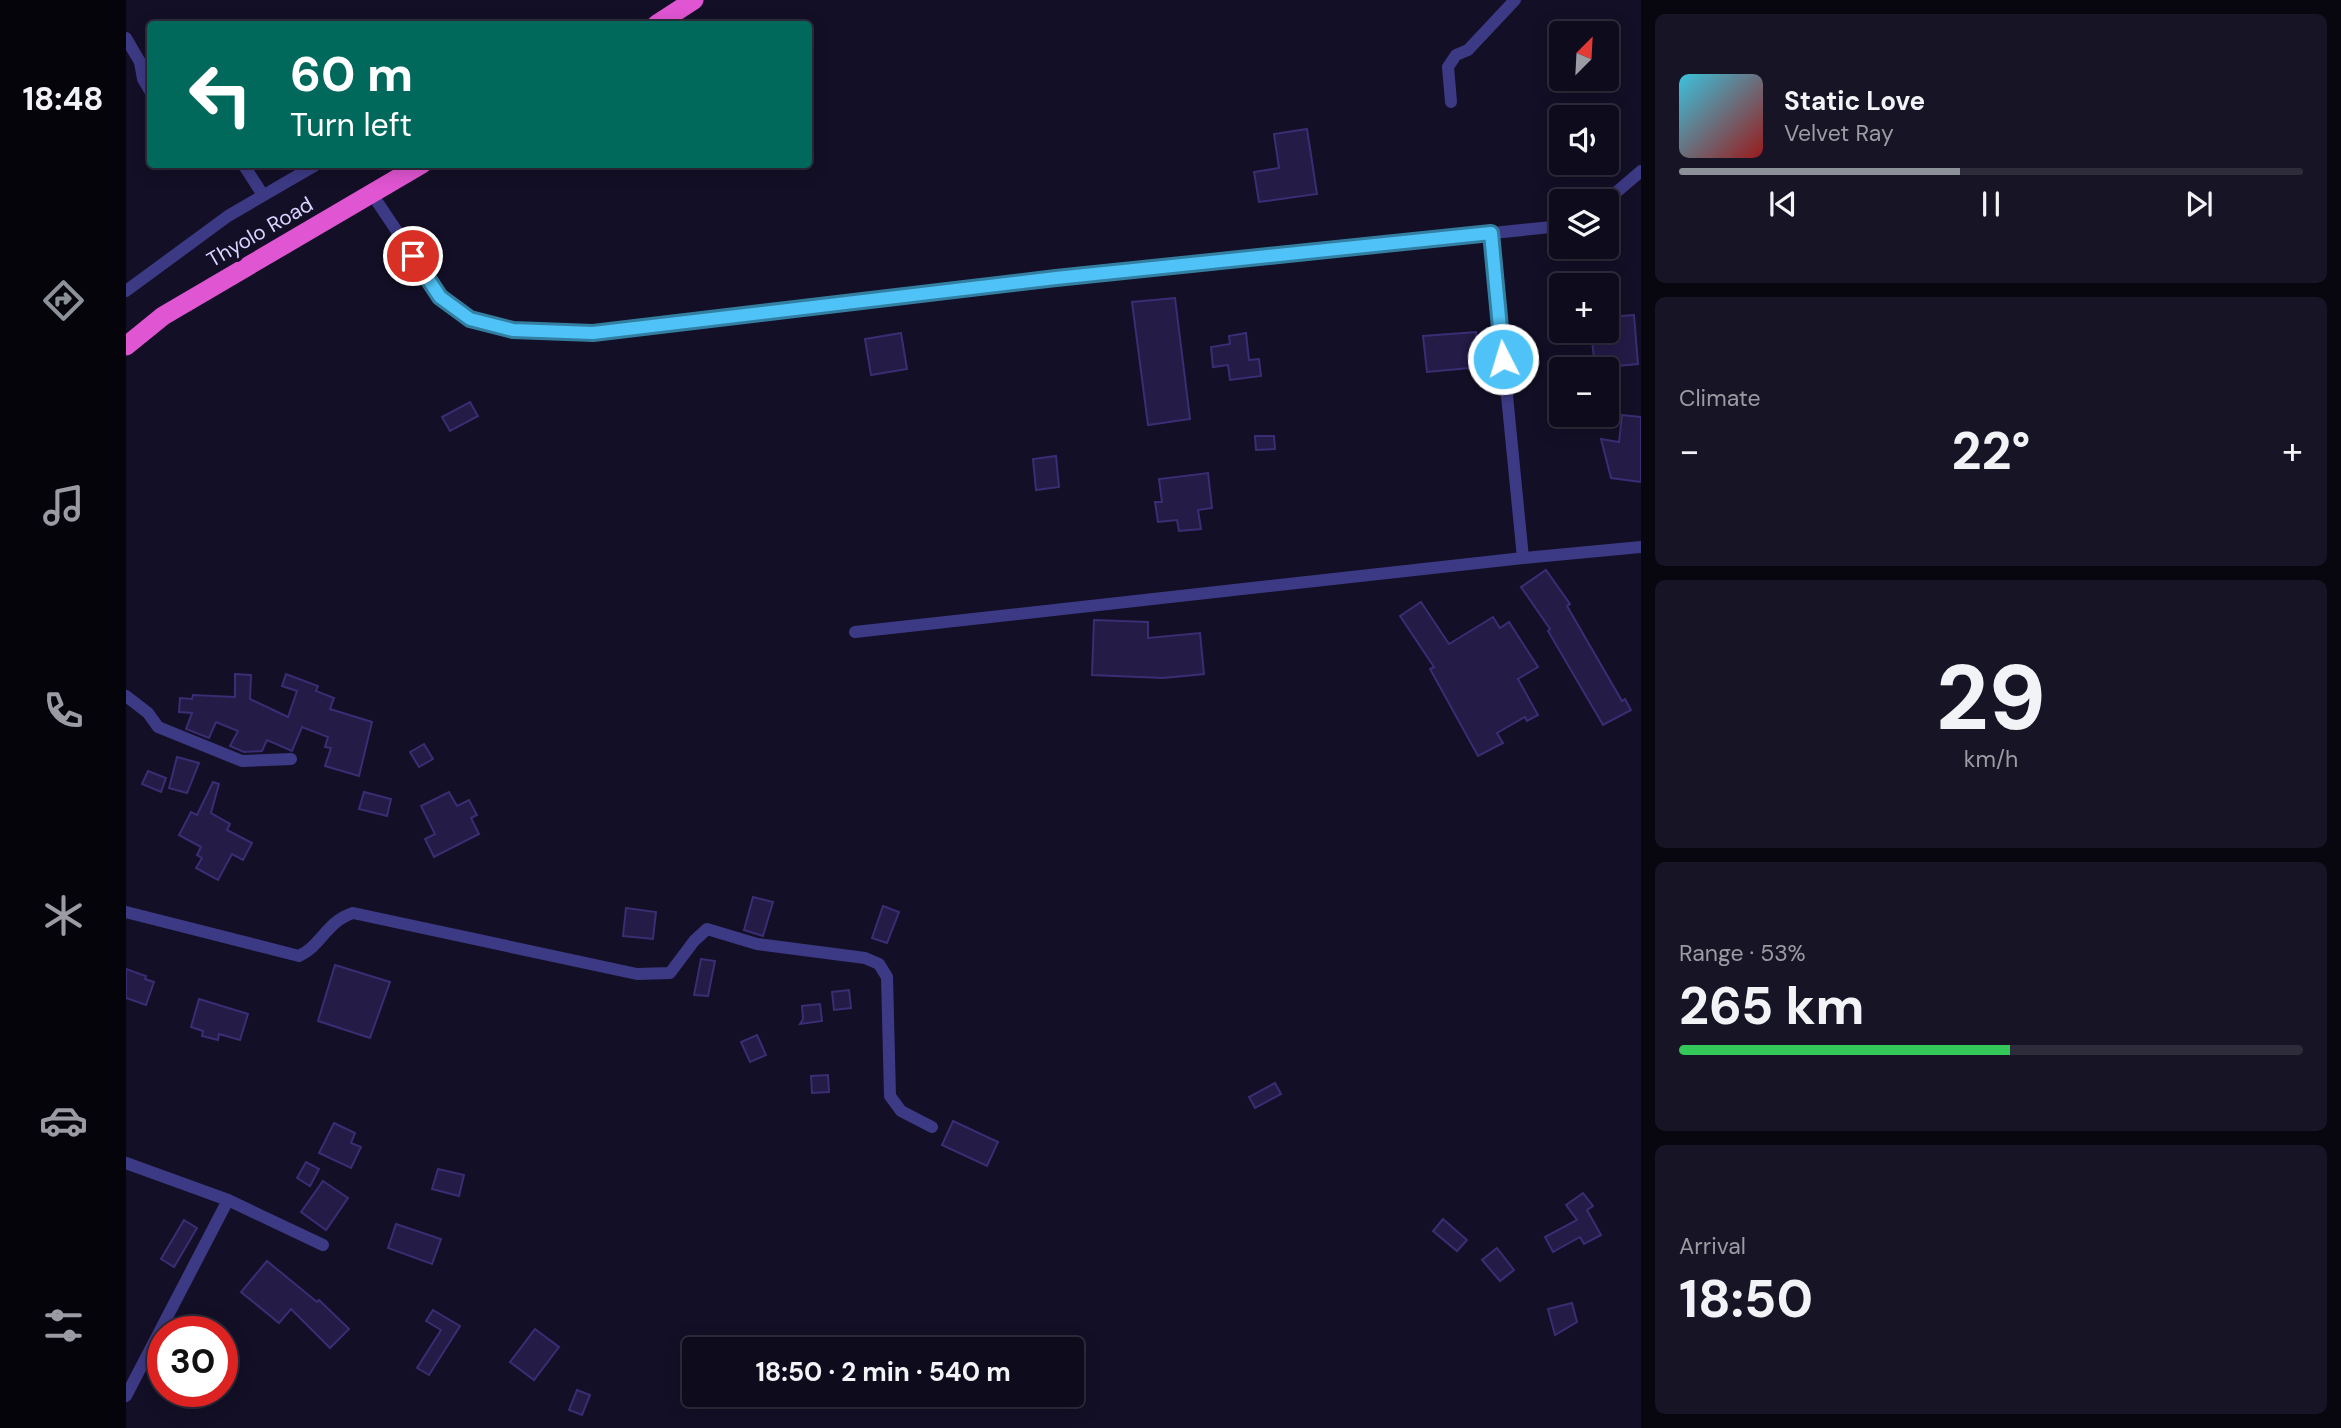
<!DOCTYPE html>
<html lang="en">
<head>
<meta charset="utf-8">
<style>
	body { margin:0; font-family:"DM Sans",sans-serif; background:#171425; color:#f1f3f6; height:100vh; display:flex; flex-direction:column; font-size:26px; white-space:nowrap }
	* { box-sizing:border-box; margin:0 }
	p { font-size:23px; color:#9b9ba3 }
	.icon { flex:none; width:38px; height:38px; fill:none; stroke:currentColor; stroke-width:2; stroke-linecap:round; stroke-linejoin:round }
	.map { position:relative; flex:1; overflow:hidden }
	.panel { display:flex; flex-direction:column; gap:14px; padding:14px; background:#08060f; width:700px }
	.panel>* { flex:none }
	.top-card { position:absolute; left:21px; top:21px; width:665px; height:147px; border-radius:7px; box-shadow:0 4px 18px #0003,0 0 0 2px #2e2b3b; background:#00695c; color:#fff; overflow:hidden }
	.needle { width:46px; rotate:24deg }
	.tools { position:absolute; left:1423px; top:21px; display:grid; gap:14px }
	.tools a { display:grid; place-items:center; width:70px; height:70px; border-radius:7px; background:#0e0b1c; box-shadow:0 4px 18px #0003,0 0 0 2px #2e2b3b; font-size:35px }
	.speed { position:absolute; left:21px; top:1316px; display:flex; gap:14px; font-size:35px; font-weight:700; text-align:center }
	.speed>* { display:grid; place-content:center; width:91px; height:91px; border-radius:50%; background:#0e0b1c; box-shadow:0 4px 18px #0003,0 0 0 2px #2e2b3b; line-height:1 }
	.speed .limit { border:10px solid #d22; background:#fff; color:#111 }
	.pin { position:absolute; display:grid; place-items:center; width:60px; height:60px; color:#fff; margin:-30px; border:4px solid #fff; border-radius:50%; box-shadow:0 2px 7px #0007 }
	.me { position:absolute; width:77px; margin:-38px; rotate:355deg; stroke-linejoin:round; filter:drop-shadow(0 0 5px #0008) }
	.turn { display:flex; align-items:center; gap:24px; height:147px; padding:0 28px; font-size:32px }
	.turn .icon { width:91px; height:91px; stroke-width:2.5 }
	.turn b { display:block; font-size:49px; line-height:60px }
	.big { font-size:52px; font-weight:700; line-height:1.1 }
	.panel .card { flex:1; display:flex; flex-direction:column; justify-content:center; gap:10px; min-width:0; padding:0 24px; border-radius:10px; background:#171425 }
	.panel .dial { align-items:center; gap:0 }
	.dial b { font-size:91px; line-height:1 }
	.song { display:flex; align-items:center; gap:21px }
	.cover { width:84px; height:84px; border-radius:10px; background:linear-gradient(135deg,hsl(190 70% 55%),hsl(0 70% 35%)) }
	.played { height:7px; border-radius:4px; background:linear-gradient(90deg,#8c9099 45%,#2e2b3b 45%) }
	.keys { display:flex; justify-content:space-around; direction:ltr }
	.heat { display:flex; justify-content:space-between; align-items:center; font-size:38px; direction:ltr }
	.charge { height:10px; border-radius:5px; background:linear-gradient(90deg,#34c759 53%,#2e2b3b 0) }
	.trip { position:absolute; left:556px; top:1337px; width:402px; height:70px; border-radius:7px; background:#0e0b1c; box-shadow:0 4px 18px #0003,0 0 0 2px #2e2b3b; font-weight:700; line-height:70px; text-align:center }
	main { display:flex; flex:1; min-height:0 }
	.dock { display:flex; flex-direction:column; width:126px; justify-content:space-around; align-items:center; background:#06040b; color:#9b9ba3 }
	.dock .icon { width:49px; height:49px }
	.dock .selected { color:#8c9099 }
	.dock b { font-size:32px; color:#f1f3f6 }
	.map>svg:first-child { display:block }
</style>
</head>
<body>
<main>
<nav class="dock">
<b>18:48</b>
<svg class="icon selected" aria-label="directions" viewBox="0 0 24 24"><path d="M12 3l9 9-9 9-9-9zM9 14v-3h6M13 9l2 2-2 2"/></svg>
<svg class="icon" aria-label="music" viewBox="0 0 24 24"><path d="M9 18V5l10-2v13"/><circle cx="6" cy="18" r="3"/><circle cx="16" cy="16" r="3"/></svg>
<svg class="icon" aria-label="phone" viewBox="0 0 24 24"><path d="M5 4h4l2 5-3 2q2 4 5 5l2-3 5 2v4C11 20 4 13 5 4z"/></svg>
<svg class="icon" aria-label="climate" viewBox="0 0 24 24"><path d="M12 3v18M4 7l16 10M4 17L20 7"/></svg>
<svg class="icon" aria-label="car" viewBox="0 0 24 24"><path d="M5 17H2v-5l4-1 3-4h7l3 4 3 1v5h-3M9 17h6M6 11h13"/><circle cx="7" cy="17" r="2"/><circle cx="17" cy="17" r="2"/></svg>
<svg class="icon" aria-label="filters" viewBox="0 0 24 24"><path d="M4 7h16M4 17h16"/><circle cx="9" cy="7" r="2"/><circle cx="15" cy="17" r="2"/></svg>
</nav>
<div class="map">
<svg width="1515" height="1428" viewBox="0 0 1515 1428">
	<rect width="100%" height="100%" fill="#130f26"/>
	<g fill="#241b47" stroke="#3b2d73" stroke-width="2">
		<path d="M1181,129L1191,194L1133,202L1128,172L1153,168L1148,134Z"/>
		<path d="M1049,298L1064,419L1022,425L1006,302Z"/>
		<path d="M1508,315L1512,364L1469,368L1465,331H1480V317Z"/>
		<path d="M1350,332L1354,367L1301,372L1297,336Z"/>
		<path d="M775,333L781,369L745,375L739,339Z"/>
		<path d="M1120,333L1123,360L1133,359L1135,376L1104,380L1102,365L1087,367L1085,347L1104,344L1103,336Z"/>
		<path d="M344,402L352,416L324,431L316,417Z"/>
		<path d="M1496,415L1515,417V482L1485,478L1475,439L1493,442Z"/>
		<path d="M1129,436H1148L1149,449L1130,450Z"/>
		<path d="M930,456L933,487L910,490L907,459Z"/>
		<path d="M1082,473L1086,508L1072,510L1075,529L1053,531L1051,520L1032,522L1029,502H1036L1033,479Z"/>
		<path d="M1420,570L1444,604L1441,606L1496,701L1499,699L1505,710L1477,725L1422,631L1424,629L1395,587Z"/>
		<path d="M1295,602L1323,644L1367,617L1374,628L1383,622L1412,667L1392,679L1412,715L1401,721L1399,717L1371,733L1377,743L1352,756L1304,669L1308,667L1274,616Z"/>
		<path d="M968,620L1022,622V638L1074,633L1078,674L1037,678L966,675Z"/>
		<path d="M109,674L125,675L124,699L162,717L171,691L156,686L160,674L192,686L190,691L208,698L204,709L246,722L233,776L199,766L205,748L199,747L202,737L176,727L166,751L141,740L136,751L118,752L104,746L112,731L90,722L83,738L60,729L66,713L53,712L54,698L66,699L67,695L109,697Z"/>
		<path d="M298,744L307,759L293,767L284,752Z"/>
		<path d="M51,757L73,763L61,793L43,788Z"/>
		<path d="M22,771L40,778L35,792L16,784Z"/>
		<path d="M87,782L93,784L85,813L104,824L101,830L126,843L117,860L106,854L92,880L70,868L76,858L71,855L75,847L53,835L65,812L71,815Z"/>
		<path d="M238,792L265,799L261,816L233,809Z"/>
		<path d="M323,792L331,806L343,800L351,815L345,818L353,834L308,857L299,839L309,834L295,806Z"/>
		<path d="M627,897L647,902L637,936L618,930Z"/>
		<path d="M757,906L773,912L761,943L746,938Z"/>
		<path d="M500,908L530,912L527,939L497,936Z"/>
		<path d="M575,959L589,961L582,996L568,995Z"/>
		<path d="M209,965L264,982L244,1038L192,1021Z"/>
		<path d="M0,969L20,976L19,979L28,982L20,1005L0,998Z"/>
		<path d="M723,990L725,1008L708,1010L706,992Z"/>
		<path d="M73,999L122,1014L114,1040L93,1034L92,1040L76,1036L77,1031L65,1027Z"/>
		<path d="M694,1004L696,1021L674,1024L677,1019L676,1006Z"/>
		<path d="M631,1035L640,1055L624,1062L615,1042Z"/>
		<path d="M702,1075L703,1092L686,1093L685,1076Z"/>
		<path d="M1149,1083L1155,1094L1129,1108L1123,1097Z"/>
		<path d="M827,1121L872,1142L861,1166L816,1145Z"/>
		<path d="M208,1123L229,1133L225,1143L235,1147L225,1168L193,1153Z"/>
		<path d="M180,1162L193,1169L184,1186L171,1178Z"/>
		<path d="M312,1169L338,1175L333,1196L306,1189Z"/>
		<path d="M197,1181L222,1198L200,1230L175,1212Z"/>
		<path d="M1457,1193L1467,1206L1461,1210L1475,1235L1458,1244L1454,1237L1427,1252L1419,1237L1451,1220L1440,1205Z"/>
		<path d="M1317,1219L1341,1240L1331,1251L1307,1231Z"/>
		<path d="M58,1220L71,1228L48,1267L35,1259Z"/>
		<path d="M270,1224L315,1239L306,1264L262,1248Z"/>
		<path d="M1371,1248L1388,1270L1374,1281L1356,1260Z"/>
		<path d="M141,1261L191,1302L193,1300L223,1329L204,1348L165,1309L153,1323L115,1292Z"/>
		<path d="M1446,1303L1451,1322L1429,1335L1422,1309Z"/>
		<path d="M307,1310L334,1326L303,1375L291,1368L315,1330L300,1321Z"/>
		<path d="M409,1329L433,1347L408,1380L384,1362Z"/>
		<path d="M451,1390L464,1395L456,1415L443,1410Z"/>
	</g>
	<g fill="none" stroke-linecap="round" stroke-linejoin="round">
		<g stroke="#3d3a85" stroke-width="12">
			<path d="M0,38L14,62L17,79L24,91"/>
			<path d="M1325,102L1322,67L1330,55L1342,50L1389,0"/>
			<path d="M117,164L137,195"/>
			<path d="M246,194L315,297L344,319L387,330L467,333L930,278L1435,226"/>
			<path d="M1480,201L1515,171"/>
			<path d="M1365,233L1397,558"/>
			<path d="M0,291L102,216L188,166"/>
			<path d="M729,632L1397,558L1515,547"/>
			<path d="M0,696L22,713L32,727L116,761L165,759"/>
			<path d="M0,912L173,956C195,946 201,921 227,913L511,974L544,973L568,941L581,929L631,944L739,958L753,964L761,977L764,1096L775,1111L806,1127"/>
			<path d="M0,1163L102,1200L197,1245"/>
			<path d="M0,1396L102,1200"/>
		</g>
		<g stroke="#e055d1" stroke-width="19">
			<path d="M531,24L568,0"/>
			<path d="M0,346L37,316L296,164"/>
		</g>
	</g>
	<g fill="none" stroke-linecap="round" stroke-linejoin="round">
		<g stroke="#337fa1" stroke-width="18">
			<path id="route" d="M287,256L314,297L344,319L387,330L467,333L930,278L1365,233L1377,359"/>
		</g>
		<use href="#route" stroke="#4fc3f7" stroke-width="12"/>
	</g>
	<g text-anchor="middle" stroke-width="7" stroke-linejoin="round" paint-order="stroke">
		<g font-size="21" fill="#d9d4ff" stroke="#130f26">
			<text transform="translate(134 232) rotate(-30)" y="7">Thyolo Road</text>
		</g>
	</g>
</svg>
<div class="tools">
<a><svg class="needle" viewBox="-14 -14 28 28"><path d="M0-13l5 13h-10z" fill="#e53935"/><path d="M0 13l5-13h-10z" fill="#9b9ba3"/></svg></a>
<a><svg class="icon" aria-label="sound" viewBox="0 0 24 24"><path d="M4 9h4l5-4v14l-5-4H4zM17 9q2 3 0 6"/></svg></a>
<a><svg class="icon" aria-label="layers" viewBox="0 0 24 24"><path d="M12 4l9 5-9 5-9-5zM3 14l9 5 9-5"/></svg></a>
<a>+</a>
<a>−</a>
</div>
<div class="speed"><div class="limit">30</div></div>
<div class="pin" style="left:287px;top:256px;background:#d93025"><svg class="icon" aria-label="arrive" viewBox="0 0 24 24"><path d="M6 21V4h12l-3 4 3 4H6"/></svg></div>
<svg class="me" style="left:1377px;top:359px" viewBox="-20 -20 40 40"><circle r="17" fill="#4fc3f7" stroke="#fff" stroke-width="3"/><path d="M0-11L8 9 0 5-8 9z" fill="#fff"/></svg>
<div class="trip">18:50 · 2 min · 540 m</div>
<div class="top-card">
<div class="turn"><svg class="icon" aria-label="left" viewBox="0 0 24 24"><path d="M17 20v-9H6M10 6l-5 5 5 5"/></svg><div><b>60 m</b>Turn left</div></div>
</div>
</div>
<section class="panel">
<div class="card">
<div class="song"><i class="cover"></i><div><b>Static Love</b><p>Velvet Ray</p></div></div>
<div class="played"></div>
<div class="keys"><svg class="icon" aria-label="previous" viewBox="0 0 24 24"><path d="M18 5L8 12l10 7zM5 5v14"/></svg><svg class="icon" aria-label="pause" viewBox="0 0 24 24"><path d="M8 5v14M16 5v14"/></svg><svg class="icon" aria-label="next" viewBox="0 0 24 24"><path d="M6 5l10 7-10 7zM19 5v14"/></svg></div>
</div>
<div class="card"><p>Climate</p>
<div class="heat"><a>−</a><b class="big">22°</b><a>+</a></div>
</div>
<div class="card dial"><b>29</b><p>km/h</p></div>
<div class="card"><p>Range · 53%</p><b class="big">265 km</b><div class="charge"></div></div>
<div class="card"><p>Arrival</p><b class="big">18:50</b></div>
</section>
</main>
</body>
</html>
